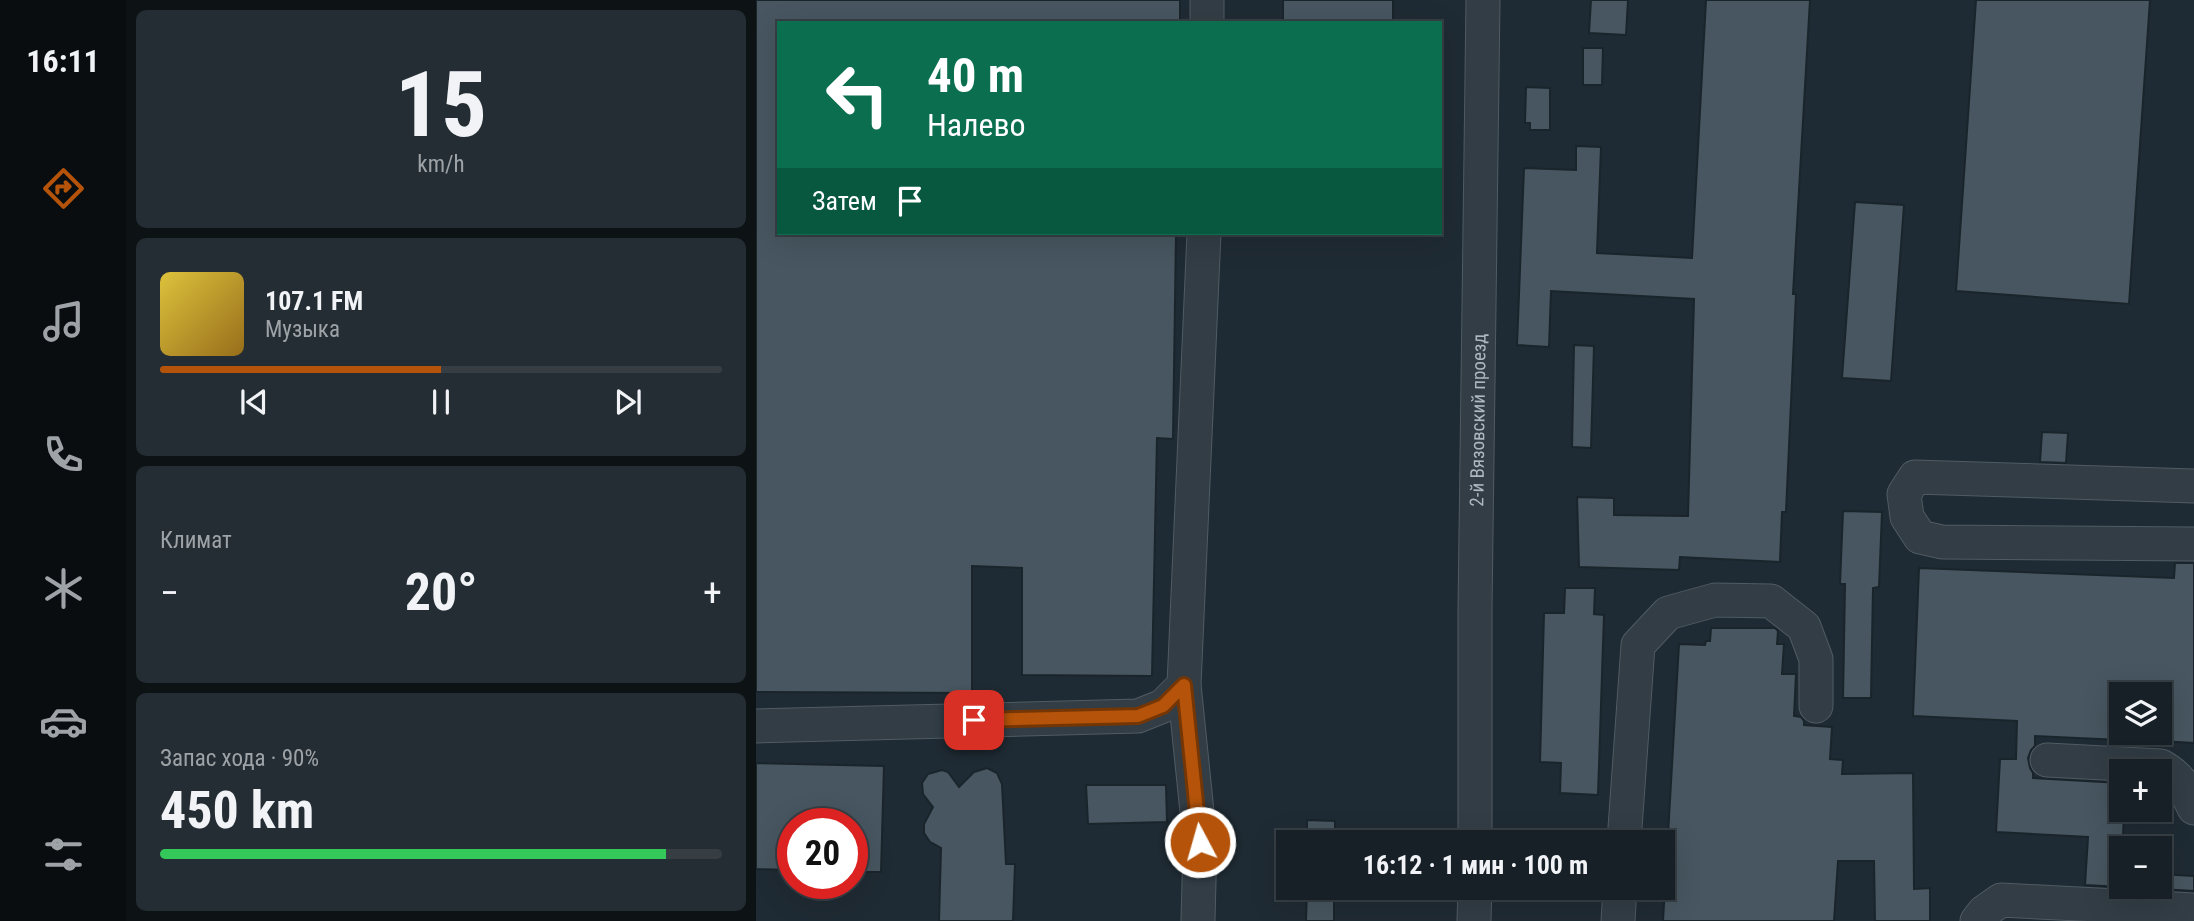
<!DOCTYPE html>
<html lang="ru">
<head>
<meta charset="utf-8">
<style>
	body { margin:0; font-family:"Roboto Condensed",sans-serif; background:#242d33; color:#f1f3f6; height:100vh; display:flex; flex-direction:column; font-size:26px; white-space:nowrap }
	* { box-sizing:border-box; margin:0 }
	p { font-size:23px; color:#9ea3a7 }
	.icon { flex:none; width:38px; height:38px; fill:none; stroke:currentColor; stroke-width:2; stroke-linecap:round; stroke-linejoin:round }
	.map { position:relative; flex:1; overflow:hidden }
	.drawer { display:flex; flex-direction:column; gap:10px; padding:10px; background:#0d1215; width:630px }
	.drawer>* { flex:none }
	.hud { position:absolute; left:21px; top:21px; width:665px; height:214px; border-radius:0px; box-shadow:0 7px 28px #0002,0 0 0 2px #363e44; background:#0b6e4f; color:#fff; overflow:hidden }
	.buttons { position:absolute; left:1353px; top:682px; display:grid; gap:14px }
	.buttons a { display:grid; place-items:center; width:63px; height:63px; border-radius:0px; background:#172027; box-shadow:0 7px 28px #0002,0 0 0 2px #363e44; font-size:35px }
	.speed { position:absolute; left:21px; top:808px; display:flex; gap:14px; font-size:35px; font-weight:700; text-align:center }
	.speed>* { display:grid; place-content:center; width:91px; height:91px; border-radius:50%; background:#172027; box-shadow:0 7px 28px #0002,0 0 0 2px #363e44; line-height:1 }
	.speed .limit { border:10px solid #d22; background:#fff; color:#111 }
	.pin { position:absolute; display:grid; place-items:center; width:60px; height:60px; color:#fff; margin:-30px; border-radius:14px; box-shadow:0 4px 10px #0006 }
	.me { position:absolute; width:77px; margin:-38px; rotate:354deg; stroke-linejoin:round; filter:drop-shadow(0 0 5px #0008) }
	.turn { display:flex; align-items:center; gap:24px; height:147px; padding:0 35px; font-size:32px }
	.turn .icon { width:91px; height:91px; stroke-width:2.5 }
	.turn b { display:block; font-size:49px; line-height:60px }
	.then { display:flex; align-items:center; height:66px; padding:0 35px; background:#0003; gap:14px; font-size:26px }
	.big { font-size:52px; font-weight:700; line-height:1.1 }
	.drawer .widget { flex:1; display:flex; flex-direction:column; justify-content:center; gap:10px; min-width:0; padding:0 24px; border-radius:10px; background:#242d33 }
	.drawer .dial { align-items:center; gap:0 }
	.dial b { font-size:91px; line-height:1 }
	.song { display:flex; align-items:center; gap:21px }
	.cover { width:84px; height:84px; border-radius:10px; background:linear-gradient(135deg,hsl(50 70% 55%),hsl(40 70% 35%)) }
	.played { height:7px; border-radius:4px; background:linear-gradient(90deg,#b45309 50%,#363e44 50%) }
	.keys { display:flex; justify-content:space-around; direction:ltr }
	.heat { display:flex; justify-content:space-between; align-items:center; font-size:38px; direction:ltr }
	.charge { height:10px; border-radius:5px; background:linear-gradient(90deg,#34c759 90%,#363e44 0) }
	.trip { position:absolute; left:520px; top:830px; width:399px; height:70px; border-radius:0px; background:#172027; box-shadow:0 7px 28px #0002,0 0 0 2px #363e44; font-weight:700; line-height:70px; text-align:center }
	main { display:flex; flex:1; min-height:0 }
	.menu { display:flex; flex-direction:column; width:126px; justify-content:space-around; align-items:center; background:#090d10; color:#9ea3a7 }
	.menu .icon { width:49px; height:49px }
	.menu .on { color:#b45309 }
	.menu b { font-size:32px; color:#f1f3f6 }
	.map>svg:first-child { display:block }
</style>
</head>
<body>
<main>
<nav class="menu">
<b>16:11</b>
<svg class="icon on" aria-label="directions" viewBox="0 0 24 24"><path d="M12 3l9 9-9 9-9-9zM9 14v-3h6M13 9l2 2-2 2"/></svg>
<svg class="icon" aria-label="music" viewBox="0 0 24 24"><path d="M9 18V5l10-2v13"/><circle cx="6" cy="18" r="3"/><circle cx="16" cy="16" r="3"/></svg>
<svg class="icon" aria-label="phone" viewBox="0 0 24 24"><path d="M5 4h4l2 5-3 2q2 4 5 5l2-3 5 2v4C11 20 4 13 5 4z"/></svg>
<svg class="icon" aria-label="climate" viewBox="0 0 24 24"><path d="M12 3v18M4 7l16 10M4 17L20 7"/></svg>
<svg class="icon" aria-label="car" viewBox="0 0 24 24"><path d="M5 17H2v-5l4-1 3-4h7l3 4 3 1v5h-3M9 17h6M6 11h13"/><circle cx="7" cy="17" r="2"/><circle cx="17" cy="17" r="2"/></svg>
<svg class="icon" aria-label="filters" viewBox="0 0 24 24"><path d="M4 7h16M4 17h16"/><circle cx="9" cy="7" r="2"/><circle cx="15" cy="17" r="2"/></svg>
</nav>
<section class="drawer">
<div class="widget dial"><b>15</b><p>km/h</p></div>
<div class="widget">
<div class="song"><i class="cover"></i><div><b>107.1 FM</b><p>Музыка</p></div></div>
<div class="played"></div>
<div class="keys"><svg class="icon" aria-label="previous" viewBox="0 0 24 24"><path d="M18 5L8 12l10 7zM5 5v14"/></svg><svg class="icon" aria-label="pause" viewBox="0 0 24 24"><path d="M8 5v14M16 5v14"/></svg><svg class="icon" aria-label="next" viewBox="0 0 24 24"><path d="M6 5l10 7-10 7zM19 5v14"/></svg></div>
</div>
<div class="widget"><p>Климат</p>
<div class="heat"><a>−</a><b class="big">20°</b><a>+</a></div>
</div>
<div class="widget"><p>Запас хода · 90%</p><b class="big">450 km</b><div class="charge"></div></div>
</section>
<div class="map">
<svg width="1438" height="921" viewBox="0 0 1438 921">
	<rect width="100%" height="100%" fill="#1f2b34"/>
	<g fill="#475660" stroke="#1a242b" stroke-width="2">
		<path d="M0,0H424V23H23V233H420L417,439L401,438L396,676L266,675V568L216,566V693L0,692Z"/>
		<rect x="527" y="0" width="110" height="23"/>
		<path d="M835,0H872L870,35L833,33Z"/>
		<path d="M950,0H1054L1037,294H1040L1030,512H1026L1024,562L924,557L923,570L823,567L821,497L858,498V515L932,516L938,299L795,291L793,347L761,345L768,168L820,170V146L845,147L841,253L936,258Z"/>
		<path d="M1220,0H1394L1373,304L1200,291Z"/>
		<path d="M827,48H847L846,85H827Z"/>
		<path d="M770,87L794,88V130H774V123H769Z"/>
		<path d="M1099,202L1148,205L1135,381L1086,378Z"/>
		<path d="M818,345L838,346L835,448L816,447Z"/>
		<path d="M1286,432L1312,433L1310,463L1284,462Z"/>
		<path d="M1087,511L1126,512L1123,587L1117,588L1115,698H1087L1089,584H1084Z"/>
		<path d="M1419,563H1438V743L1404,741V695H1365V740L1279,736V746L1275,750L1272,758L1274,768L1277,773V778L1365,783V810H1368L1367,839H1365V887L1329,885L1332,837L1240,832L1244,759H1260L1261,721L1157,716L1163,568L1418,578Z"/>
		<path d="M809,588H839L838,614L848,615L842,795L804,793L805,763L784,762L788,613H808Z"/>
		<path d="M955,628H1019L1022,631L1021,644H1028L1026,674H1040L1038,716L1045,717L1048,721V725L1076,727L1074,759L1087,760L1086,774L1157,773L1158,889L1174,888V921H1119L1118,861H1082L1078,921H907L923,644L949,645L950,641H954Z"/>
		<path d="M0,763L128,766L125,872H96V824H37V870L0,869Z"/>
		<path d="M231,768L241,773L246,784L250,864H259L257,921H183L185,848L174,842L168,833V824L177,807L167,794L166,783L172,774L186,770L192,772L203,787L218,772Z"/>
		<path d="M330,785H410L411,822L332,824Z"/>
		<path d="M551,820L579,821V842H551Z"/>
		<path d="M1404,874L1438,876V891L1371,887H1404Z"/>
		<path d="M551,887H578V921H550Z"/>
	</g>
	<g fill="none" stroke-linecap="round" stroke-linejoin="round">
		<g stroke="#505b63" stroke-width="35">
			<g id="minor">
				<path d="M451,23V0"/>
				<path d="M1438,486L1159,477L1148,494L1151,517L1164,537L1186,542L1438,544"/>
				<path d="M428,685L444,841L442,921"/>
				<path d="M0,726L382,716L407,706L428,685L448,233"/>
				<path d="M1291,760L1405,766C1426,778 1428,787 1438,808"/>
				<path id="s1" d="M719,842V611L727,0"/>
				<path d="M868,842L882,645L912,613L959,600L1015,601L1048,627L1060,659V706"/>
				<path d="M718,921L719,887"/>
				<path d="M862,921L864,887"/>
				<path d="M1221,921L1228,912L1245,900L1438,910"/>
			</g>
		</g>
		<use href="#minor" stroke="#323d45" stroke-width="33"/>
	</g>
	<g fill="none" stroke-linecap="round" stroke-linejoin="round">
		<g stroke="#753606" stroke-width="18">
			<path id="route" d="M218,720L382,716L407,706L428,685L444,842"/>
		</g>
		<use href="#route" stroke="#b45309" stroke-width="12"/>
	</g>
	<g text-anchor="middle" stroke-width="7" stroke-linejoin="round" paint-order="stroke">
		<g font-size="19" fill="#acb8c2" stroke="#182229">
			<text dy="7" stroke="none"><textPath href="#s1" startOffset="422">2-й Вязовский проезд</textPath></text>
		</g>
	</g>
</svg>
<div class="buttons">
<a><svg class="icon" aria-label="layers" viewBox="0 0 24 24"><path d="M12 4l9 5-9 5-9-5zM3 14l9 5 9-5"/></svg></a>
<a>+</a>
<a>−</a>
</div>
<div class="speed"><div class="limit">20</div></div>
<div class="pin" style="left:218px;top:720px;background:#d93025"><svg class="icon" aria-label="arrive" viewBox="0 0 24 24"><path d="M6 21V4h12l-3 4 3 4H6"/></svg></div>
<svg class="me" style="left:444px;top:842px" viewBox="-20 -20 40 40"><circle r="17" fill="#b45309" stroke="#fff" stroke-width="3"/><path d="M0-11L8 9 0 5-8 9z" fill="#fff"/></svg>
<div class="trip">16:12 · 1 мин · 100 m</div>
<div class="hud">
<div class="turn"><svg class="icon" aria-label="left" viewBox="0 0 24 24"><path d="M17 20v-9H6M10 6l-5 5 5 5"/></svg><div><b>40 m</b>Налево</div></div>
<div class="then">Затем<svg class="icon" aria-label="arrive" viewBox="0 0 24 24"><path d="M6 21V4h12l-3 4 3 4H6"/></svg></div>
</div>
</div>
</main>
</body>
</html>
